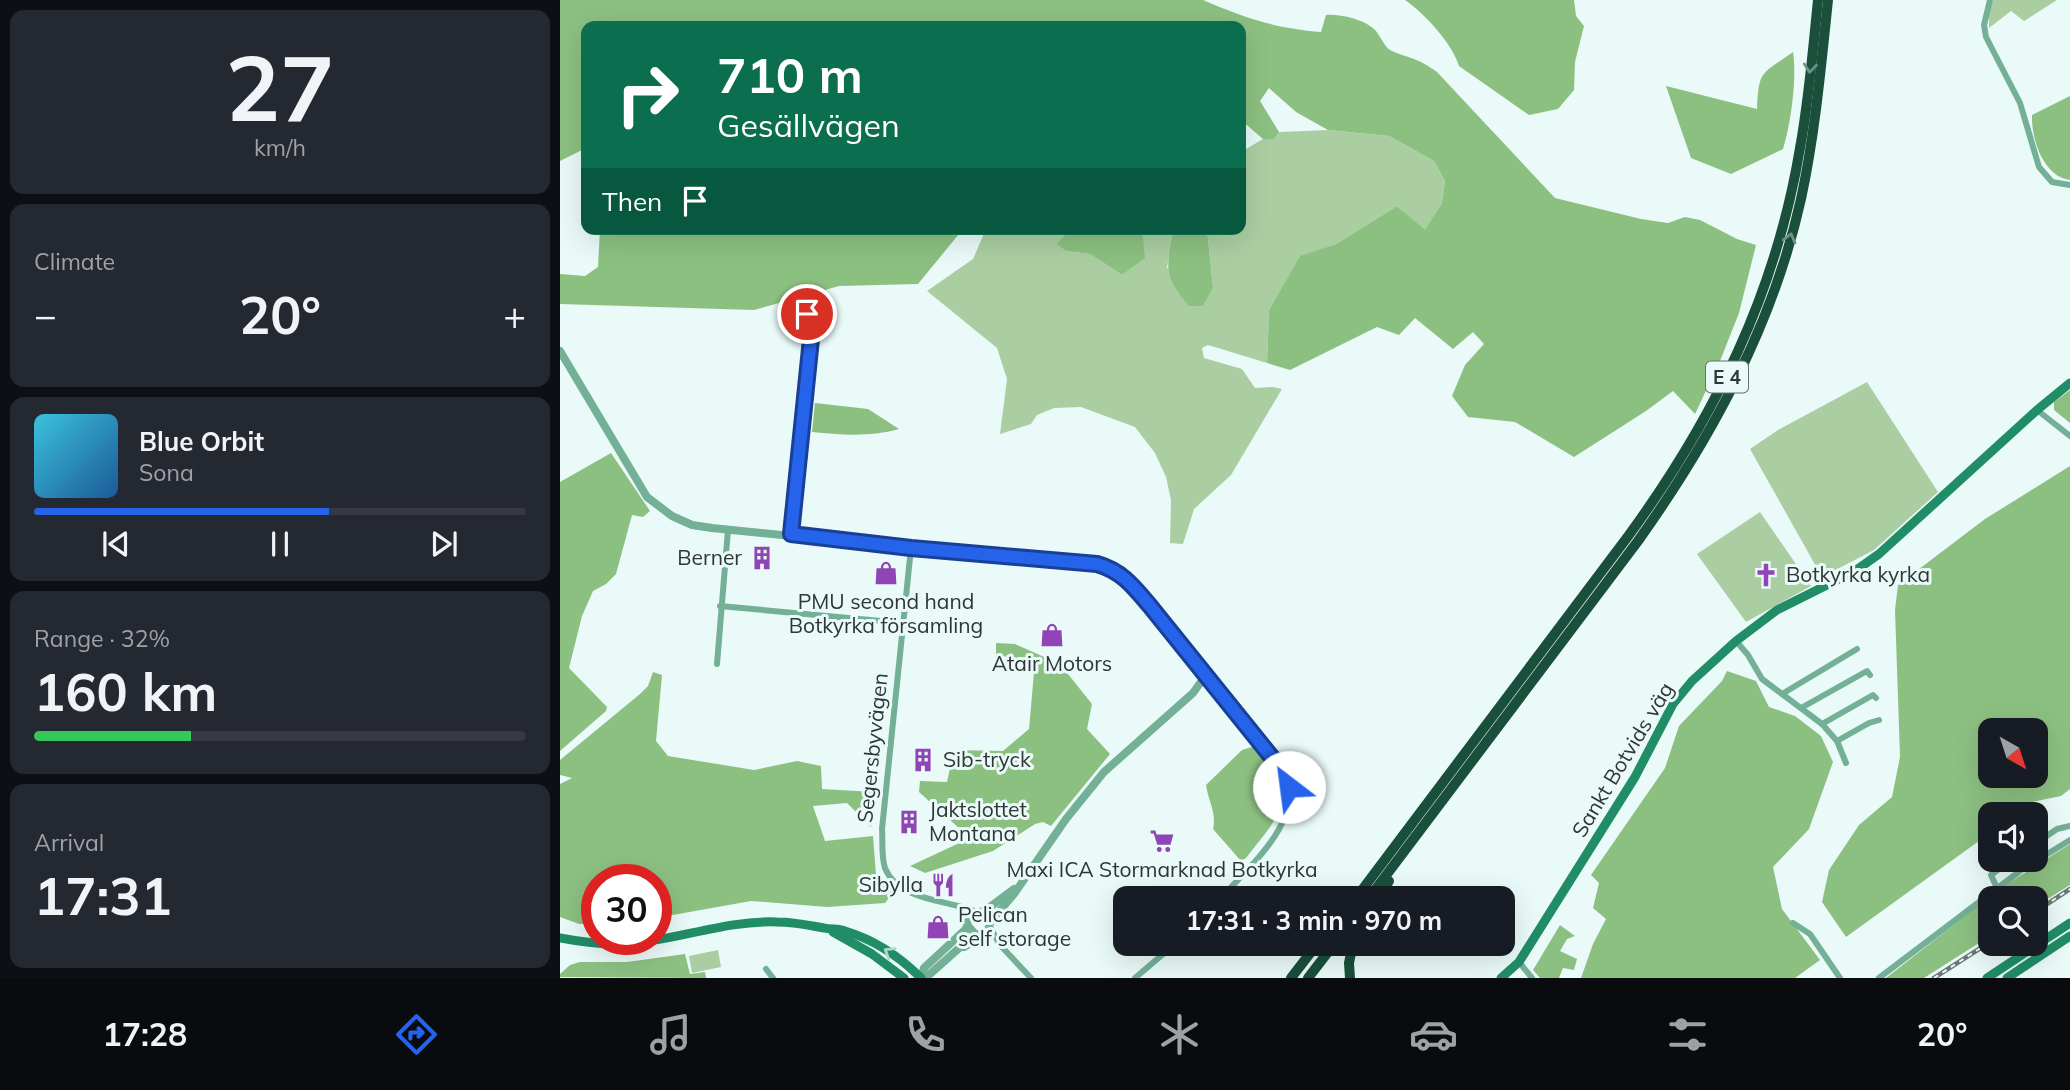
<!DOCTYPE html>
<html lang="en">
<head>
<meta charset="utf-8">
<style>
	body { margin:0; font-family:Mulish,sans-serif; background:#242831; color:#f1f3f6; height:100vh; display:flex; flex-direction:column; font-size:26px; white-space:nowrap }
	* { box-sizing:border-box; margin:0 }
	p { font-size:23px; color:#9ea1a6 }
	.icon { flex:none; width:38px; height:38px; fill:none; stroke:currentColor; stroke-width:2; stroke-linecap:round; stroke-linejoin:round }
	.map { position:relative; flex:1; overflow:hidden }
	.details { display:flex; flex-direction:column; gap:10px; padding:10px; background:#0d0f14; width:560px }
	.details>* { flex:none }
	.hud { position:absolute; left:21px; top:21px; width:665px; height:214px; border-radius:14px; box-shadow:0 7px 28px #0002; background:#0b6e4f; color:#fff; overflow:hidden }
	.needle { width:46px; rotate:141deg }
	.tools { position:absolute; left:1418px; top:718px; display:grid; gap:14px }
	.tools a { display:grid; place-items:center; width:70px; height:70px; border-radius:14px; background:#171b24; box-shadow:0 7px 28px #0002; font-size:35px }
	.speed { position:absolute; left:21px; top:864px; display:flex; gap:14px; font-size:35px; font-weight:700; text-align:center }
	.speed>* { display:grid; place-content:center; width:91px; height:91px; border-radius:50%; background:#171b24; box-shadow:0 7px 28px #0002; line-height:1 }
	.speed .limit { border:10px solid #d22; background:#fff; color:#111 }
	.pin { position:absolute; display:grid; place-items:center; width:60px; height:60px; color:#fff; margin:-30px; border:4px solid #fff; border-radius:50%; box-shadow:0 2px 7px #0007 }
	.me { position:absolute; width:77px; margin:-38px; rotate:330deg; stroke-linejoin:round; filter:drop-shadow(0 0 5px #0008) }
	.turn { display:flex; align-items:center; gap:24px; height:147px; padding:0 21px; font-size:32px }
	.turn .icon { width:91px; height:91px; stroke-width:2.5 }
	.turn b { display:block; font-size:49px; line-height:60px }
	.then { display:flex; align-items:center; height:66px; padding:0 21px; background:#0003; gap:14px; font-size:26px }
	.big { font-size:52px; font-weight:700; line-height:1.1 }
	.details .card { flex:1; display:flex; flex-direction:column; justify-content:center; gap:10px; min-width:0; padding:0 24px; border-radius:14px; background:#242831 }
	.details .dial { align-items:center; gap:0 }
	.dial b { font-size:91px; line-height:1 }
	.song { display:flex; align-items:center; gap:21px }
	.cover { width:84px; height:84px; border-radius:10px; background:linear-gradient(135deg,hsl(190 70% 55%),hsl(210 70% 35%)) }
	.played { height:7px; border-radius:4px; background:linear-gradient(90deg,#2563eb 60%,#363941 60%) }
	.keys { display:flex; justify-content:space-around; direction:ltr }
	.heat { display:flex; justify-content:space-between; align-items:center; font-size:38px; direction:ltr }
	.charge { height:10px; border-radius:5px; background:linear-gradient(90deg,#34c759 32%,#363941 0) }
	.trip { position:absolute; left:553px; top:886px; width:402px; height:70px; border-radius:14px; background:#171b24; box-shadow:0 7px 28px #0002; font-weight:700; line-height:70px; text-align:center }
	.tabs { display:flex; height:112px; justify-content:space-around; align-items:center; background:#090b0e; color:#9ea1a6 }
	.tabs .icon { width:49px; height:49px }
	.tabs .selected { color:#2563eb }
	.tabs b { font-size:32px; color:#f1f3f6 }
	main { display:flex; flex:1; min-height:0 }
	.map>svg:first-child { display:block }
</style>
</head>
<body>
<main>
<section class="details">
<div class="card dial"><b>27</b><p>km/h</p></div>
<div class="card"><p>Climate</p>
<div class="heat"><a>−</a><b class="big">20°</b><a>+</a></div>
</div>
<div class="card">
<div class="song"><i class="cover"></i><div><b>Blue Orbit</b><p>Sona</p></div></div>
<div class="played"></div>
<div class="keys"><svg class="icon" aria-label="previous" viewBox="0 0 24 24"><path d="M18 5L8 12l10 7zM5 5v14"/></svg><svg class="icon" aria-label="pause" viewBox="0 0 24 24"><path d="M8 5v14M16 5v14"/></svg><svg class="icon" aria-label="next" viewBox="0 0 24 24"><path d="M6 5l10 7-10 7zM19 5v14"/></svg></div>
</div>
<div class="card"><p>Range · 32%</p><b class="big">160 km</b><div class="charge"></div></div>
<div class="card"><p>Arrival</p><b class="big">17:31</b></div>
</section>
<div class="map">
<svg width="1510" height="978" viewBox="0 0 1510 978">
	<rect width="100%" height="100%" fill="#e9faf9"/>
	<g fill="#aacea2">
		<path d="M1433,0H1497L1464,21L1451,11L1429,28V13Z"/>
		<path d="M768,130L829,136L874,161L885,181L882,203L865,231L837,206L776,244L740,257L709,310L707,363L648,345L642,348L644,358L682,369L695,388L713,387L722,389L671,475L634,509L623,544L610,543L611,500L606,477L595,453L575,427L521,407L494,408L477,415L471,424L440,434L447,379L437,348L367,291L413,259L426,229H510L498,244L506,251L530,254L562,275L584,258L582,229H613L607,268L653,287L647,229H681V152L703,139H714L719,132Z"/>
		<path d="M1307,382L1378,492L1314,550L1262,577L1190,449L1218,430Z"/>
		<path d="M1200,512L1251,586L1186,622L1137,554Z"/>
		<path d="M158,950L161,967L132,973L129,956Z"/>
	</g>
	<g fill="#8cc081" fill-rule="evenodd">
		<path d="M0,0H643C685,18 714,28 761,32L766,15C780,14 803,19 814,29C821,35 823,47 832,51C851,59 858,58 877,72L995,198L1081,219L1108,223L1125,217L1140,220L1177,239L1196,245L1179,313L1160,361L1135,414L1113,391L1086,411L1014,457L955,422L908,417L892,396L905,365L924,344L913,332L893,349L855,318L839,335L817,327L730,370L707,363L709,310L740,256L776,244L837,206L865,230L882,203L885,181L874,161L829,136L768,130L736,112L709,88L700,101L719,132L714,139H703L681,120V26H26V148L0,161Z"/>
		<path d="M845,0H1014L1016,16L1024,26L1015,62L1014,90L998,109L969,115L899,66C892,43 865,14 845,0Z"/>
		<path d="M1233,52C1237,78 1231,124 1223,149L1171,174L1131,158L1106,86L1197,109C1199,69 1201,75 1233,52Z"/>
		<path d="M1510,96V180C1483,177 1471,138 1472,115Z"/>
		<path d="M40,229H403L358,284L279,286L194,310L0,304V274L25,276L38,267Z"/>
		<path d="M510,229H582L585,258L562,275L530,254L506,251L497,244Z"/>
		<path d="M613,229H647L653,287L643,306H629C602,274 607,268 613,229Z"/>
		<path d="M1510,390V423L1494,410V402Z"/>
		<path d="M255,403L308,409L339,429C311,437 281,435 252,432Z"/>
		<path d="M51,453L90,511L83,517L72,515L56,574L46,584L33,591L22,616L9,668L47,707L46,711L0,751V482Z"/>
		<path d="M1510,466V789L1501,796L1472,802L1455,814H1430V833L1286,937L1262,902L1269,870L1299,825L1332,797L1340,757L1335,610L1338,585L1425,519ZM1430,730H1475V775H1430Z"/>
		<path d="M436,643L455,644L500,664L532,704L527,729L550,754L491,826L483,822L475,824L433,851L365,873L350,866L410,838L359,792L360,781L387,782L394,750L443,751L469,729L475,661L436,655Z"/>
		<path d="M1167,671L1196,681L1209,707L1235,716L1261,736L1273,762L1249,829L1213,867L1222,909L1260,960L1235,978H1021L1033,944L1046,919L1033,908L1039,883L1031,875L1105,768L1119,726L1162,681Z"/>
		<path d="M93,672L102,675L96,741L108,756L194,770L237,761L261,766L262,789L314,792L311,827L287,803L253,806L265,841L313,836L316,875L333,893L325,903L267,907L191,901L96,918V880H37V924H19L0,917V784L12,778L0,775V760L80,694L88,686Z"/>
		<path d="M695,746C741,798 723,810 686,858L681,861L653,829C657,814 648,800 646,785L682,750Z"/>
		<path d="M1510,844V885L1475,907V898H1430V936L1364,978H1326L1441,888Z"/>
		<path d="M1000,925L1015,936L1007,939L1000,951L1017,959L1014,970L1003,968L999,978H980L973,970Z"/>
		<path d="M125,954L130,974L145,972L146,978L0,977V974L10,965L20,962H67Z"/>
	</g>
	<g fill="none" stroke-linecap="round" stroke-linejoin="round">
		<g stroke="#74b095" stroke-width="6">
			<path d="M1430,0L1424,25L1426,37L1460,103L1479,167L1492,182L1510,185"/>
			<path d="M247,314L255,297"/>
			<path d="M1477,410L1510,436"/>
			<path d="M231,534L251,339V329L243,303"/>
			<path d="M351,548L322,829C323,841 321,856 325,868C338,901 389,900 417,912"/>
			<path d="M160,606L343,623"/>
			<path d="M1176,641L1188,655L1202,679L1262,724L1277,741L1286,763"/>
			<path d="M157,664L168,530"/>
			<path d="M643,673L722,770C750,817 689,866 661,898"/>
			<path d="M1222,694L1297,649"/>
			<path d="M1241,708L1307,671L1310,675"/>
			<path d="M1262,724L1313,695L1316,698"/>
			<path d="M1277,741L1309,723L1319,720"/>
			<path d="M1475,844L1497,829L1510,826"/>
			<path d="M1437,888L1431,875L1452,859"/>
			<path d="M1233,923L1250,934L1280,978"/>
			<path d="M430,927L440,945L471,978"/>
			<path d="M959,962L972,978"/>
			<path d="M206,969L213,978"/>
			<path d="M575,978L616,943"/>
			<path d="M1319,978L1460,871L1510,840"/>
		</g>
		<g stroke="#74b095" stroke-width="8">
			<path d="M0,351L87,497L112,516L132,525L152,528L428,556L538,564L551,568L568,580L642,672L643,679L633,693L544,772L506,819L454,894L431,921L427,932L421,935L415,934L408,926"/>
			<path d="M404,947L416,940L428,938"/>
			<path d="M360,978L370,974L415,934"/>
			<path d="M361,978L364,968L406,929L408,920L413,914L426,910L454,889"/>
		</g>
		<g stroke="#208d67" stroke-width="9">
			<path d="M273,932L312,954L344,978"/>
			<path d="M0,938C21,942 42,945 64,944C115,941 165,920 217,922C233,922 248,925 264,928C271,930 278,928 285,931C315,940 339,956 361,978"/>
			<path d="M941,978L959,962L1075,777L1113,704L1132,681L1176,641L1217,610L1295,571L1319,554L1477,410L1510,383"/>
			<path d="M1427,978L1510,923"/>
			<path d="M1447,978L1510,936"/>
		</g>
		<g stroke="#1a4f3b" stroke-width="10">
			<path d="M796,898L1069,535C1155,417 1216,293 1240,148C1249,99 1253,49 1258,0"/>
			<path d="M809,898L1078,541C1152,437 1213,325 1241,199C1255,134 1261,67 1268,0"/>
			<path d="M819,898L829,881"/>
			<path d="M731,978L758,943"/>
			<path d="M748,978L775,943"/>
			<path d="M790,978L789,963L793,943"/>
		</g>
		<g stroke="#6c7776" stroke-width="4.5">
			<g id="rail">
				<path d="M1475,912L1510,889"/>
				<path d="M1374,978L1430,942"/>
			</g>
		</g>
		<use href="#rail" stroke="#e9faf9" stroke-width="2" stroke-dasharray="5" stroke-linecap="butt"/>
	</g>
	<defs><path id="oneway-chevron" d="M-2-3.5L2.5 0L-2 3.5" fill="none" stroke-width="1.6" stroke-linecap="round" stroke-linejoin="round" transform="scale(1.75)"/></defs>
	<g stroke="#6d9387">
		<use href="#oneway-chevron" transform="translate(1250 68) rotate(96)"/>
		<use href="#oneway-chevron" transform="translate(1230 238) rotate(-75)"/>
	</g>
	<use stroke="#add9cd" href="#oneway-chevron" transform="translate(329 952) rotate(-148)"/>
	<g fill="none" stroke-linecap="round" stroke-linejoin="round">
		<g stroke="#184099" stroke-width="18">
			<path id="route" d="M247,314L251,329V339L231,534L351,548L537,564C562,571 574,587 590,606L718,765L725,776L729,787"/>
		</g>
		<use href="#route" stroke="#2563eb" stroke-width="12"/>
	</g>
	<defs>
		<g id="building-bare" transform="scale(1.89)"><path d="M-4-6H4V6H1V3H-1V6H-4ZM-2.5-4.3h1.7v1.8h-1.7ZM.8-4.3h1.7v1.8H.8ZM-2.5-1h1.7V.8h-1.7ZM.8-1h1.7V.8H.8Z" fill="#9044b5" stroke="#e9faf9" stroke-width="2.5" paint-order="stroke"/></g>
		<g id="shop-bare" transform="scale(1.89)"><path d="M-5-2.5h2.3a2.7 3.5 0 0 1 5.4 0H5L5.5 6h-11ZM-1.5-2.5h3a1.5 2.3 0 0 0-3 0Z" fill="#9044b5" stroke="#e9faf9" stroke-width="2.5" paint-order="stroke"/></g>
		<g id="church-bare" transform="scale(1.89)"><path d="M-1.2-6h2.4v3.5h3.3v2.4h-3.3V6h-2.4V-.1h-3.3v-2.4h3.3Z" fill="#9044b5" stroke="#e9faf9" stroke-width="2.5" paint-order="stroke"/></g>
		<g id="supermarket-bare" transform="scale(1.89)"><path d="M-6-5.5h2.5l.6 2H6L4.5 2H-2.5L-4.4-4H-6ZM-1.5 3.2a1.3 1.3 0 1 0 .1 0ZM3 3.2a1.3 1.3 0 1 0 .1 0Z" fill="#9044b5" stroke="#e9faf9" stroke-width="2.5" paint-order="stroke"/></g>
		<g id="restaurant-bare" transform="scale(1.89)"><path d="M-5-6h1v4h1v-4h1v4h1v-4h1v5L-1.5 .5V6h-2V.5L-5-1ZM5-6V6H3V1.5H1.5Q1.5-4 5-6Z" fill="#9044b5" stroke="#e9faf9" stroke-width="2.5" paint-order="stroke"/></g>
	</defs>
	<g fill-rule="evenodd">
		<use href="#building-bare" x="202" y="558"/>
		<use href="#shop-bare" x="326" y="573"/>
		<use href="#church-bare" x="1206" y="575"/>
		<use href="#shop-bare" x="492" y="635"/>
		<use href="#building-bare" x="363" y="760"/>
		<use href="#building-bare" x="349" y="822"/>
		<use href="#supermarket-bare" x="602" y="841"/>
		<use href="#restaurant-bare" x="383" y="885"/>
		<use href="#shop-bare" x="378" y="927"/>
	</g>
	<g text-anchor="middle" stroke-width="6" stroke-linejoin="round" paint-order="stroke">
		<rect fill="#e9faf9" stroke="#677170" stroke-width="2" x="1146" y="361.5" width="42" height="31" rx="5"/>
		<g font-size="19" font-weight="bold" fill="#2f3635">
			<text x="1167" y="384">E 4</text>
		</g>
		<g font-size="21" fill="#2f3635" stroke="#e9faf9" text-anchor="start">
			<text x="182" y="565" text-anchor="end">Berner</text>
			<text x="1226" y="582">Botkyrka kyrka</text>
			<text x="326" y="609" text-anchor="middle">PMU second hand<tspan x="326" dy="24">Botkyrka församling</tspan></text>
			<text x="492" y="671" text-anchor="middle">Atair Motors</text>
			<text x="383" y="767">Sib-tryck</text>
			<text x="369" y="817">Jaktslottet<tspan x="369" dy="24">Montana</tspan></text>
			<text x="602" y="877" text-anchor="middle">Maxi ICA Stormarknad Botkyrka</text>
			<text x="363" y="892" text-anchor="end">Sibylla</text>
			<text x="398" y="922">Pelican<tspan x="398" dy="24">self storage</tspan></text>
		</g>
		<g font-size="21" fill="#2f3635" stroke="#e9faf9">
			<text transform="translate(313 748) rotate(-84)" y="7">Segersbyvägen</text>
			<text transform="translate(1063 760) rotate(-59)" y="7">Sankt Botvids väg</text>
		</g>
	</g>
</svg>
<div class="tools">
<a><svg class="needle" viewBox="-14 -14 28 28"><path d="M0-13l5 13h-10z" fill="#e53935"/><path d="M0 13l5-13h-10z" fill="#9ea1a6"/></svg></a>
<a><svg class="icon" aria-label="sound" viewBox="0 0 24 24"><path d="M4 9h4l5-4v14l-5-4H4zM17 9q2 3 0 6"/></svg></a>
<a><svg class="icon" aria-label="search" viewBox="0 0 24 24"><circle cx="10" cy="10" r="6"/><path d="M15 15l6 6"/></svg></a>
</div>
<div class="speed"><div class="limit">30</div></div>
<div class="pin" style="left:247px;top:314px;background:#d93025"><svg class="icon" aria-label="arrive" viewBox="0 0 24 24"><path d="M6 21V4h12l-3 4 3 4H6"/></svg></div>
<svg class="me" style="left:729px;top:787px" viewBox="-20 -20 40 40"><circle r="19" fill="#fff"/><path d="M0-13L10 11 0 6-10 11z" fill="#2563eb"/></svg>
<div class="trip">17:31 · 3 min · 970 m</div>
<div class="hud">
<div class="turn"><svg class="icon" aria-label="right" viewBox="0 0 24 24"><path d="M7 20v-9h11M14 6l5 5-5 5"/></svg><div><b>710 m</b>Gesällvägen</div></div>
<div class="then">Then<svg class="icon" aria-label="arrive" viewBox="0 0 24 24"><path d="M6 21V4h12l-3 4 3 4H6"/></svg></div>
</div>
</div>
</main>
<nav class="tabs">
<b>17:28</b>
<svg class="icon selected" aria-label="directions" viewBox="0 0 24 24"><path d="M12 3l9 9-9 9-9-9zM9 14v-3h6M13 9l2 2-2 2"/></svg>
<svg class="icon" aria-label="music" viewBox="0 0 24 24"><path d="M9 18V5l10-2v13"/><circle cx="6" cy="18" r="3"/><circle cx="16" cy="16" r="3"/></svg>
<svg class="icon" aria-label="phone" viewBox="0 0 24 24"><path d="M5 4h4l2 5-3 2q2 4 5 5l2-3 5 2v4C11 20 4 13 5 4z"/></svg>
<svg class="icon" aria-label="climate" viewBox="0 0 24 24"><path d="M12 3v18M4 7l16 10M4 17L20 7"/></svg>
<svg class="icon" aria-label="car" viewBox="0 0 24 24"><path d="M5 17H2v-5l4-1 3-4h7l3 4 3 1v5h-3M9 17h6M6 11h13"/><circle cx="7" cy="17" r="2"/><circle cx="17" cy="17" r="2"/></svg>
<svg class="icon" aria-label="filters" viewBox="0 0 24 24"><path d="M4 7h16M4 17h16"/><circle cx="9" cy="7" r="2"/><circle cx="15" cy="17" r="2"/></svg>
<b>20°</b>
</nav>
</body>
</html>
